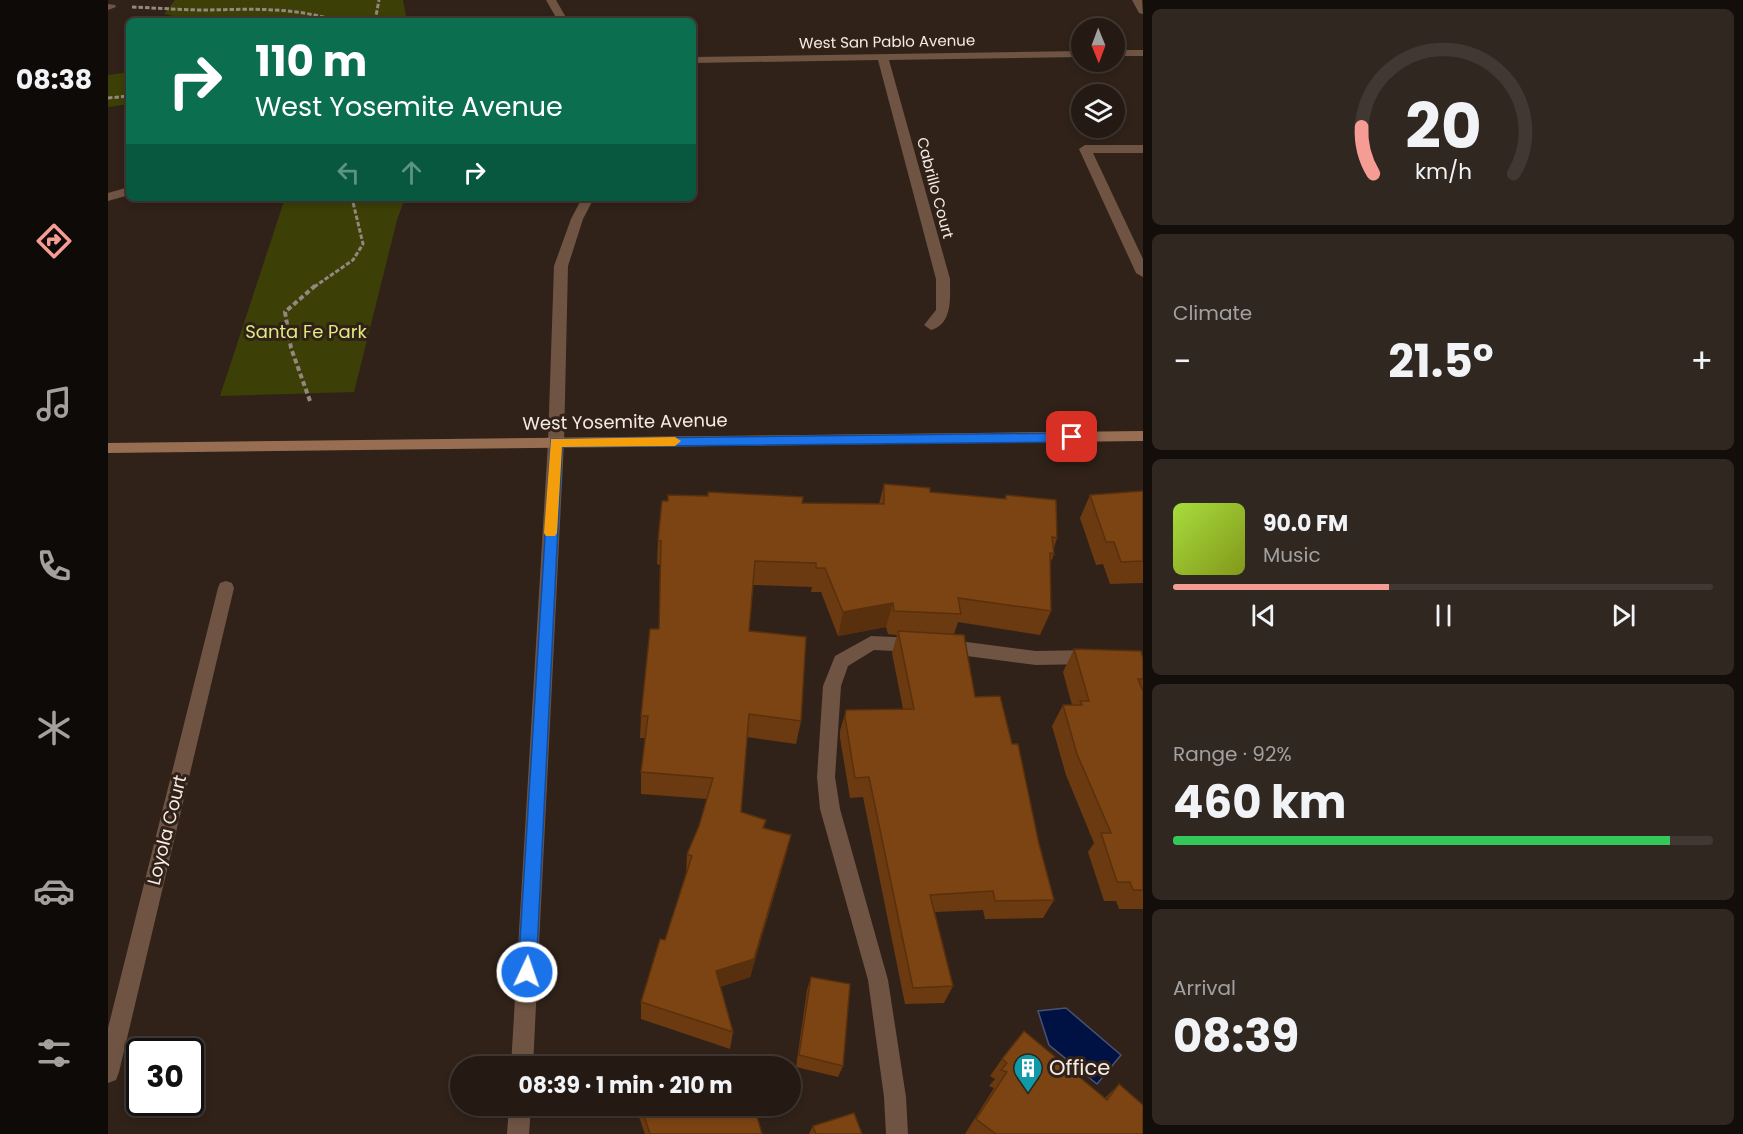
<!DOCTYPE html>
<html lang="en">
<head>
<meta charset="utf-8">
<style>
	body { margin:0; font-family:Poppins,sans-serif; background:#302721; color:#f1f3f6; height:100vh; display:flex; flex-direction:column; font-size:22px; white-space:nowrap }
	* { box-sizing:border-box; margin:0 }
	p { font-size:20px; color:#a3a1a0 }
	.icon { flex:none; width:33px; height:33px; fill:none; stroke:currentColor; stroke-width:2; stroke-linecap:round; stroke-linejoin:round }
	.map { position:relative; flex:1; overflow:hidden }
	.drawer { display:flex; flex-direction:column; gap:9px; padding:9px; background:#140e0a; width:600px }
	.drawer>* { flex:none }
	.guide { position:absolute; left:18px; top:18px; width:570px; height:183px; border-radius:9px; box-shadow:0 3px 9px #0003,0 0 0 2px #413833; background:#0b6e4f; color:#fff; overflow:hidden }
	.needle { width:39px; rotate:179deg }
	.tools { position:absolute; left:963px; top:18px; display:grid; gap:12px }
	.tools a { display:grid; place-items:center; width:54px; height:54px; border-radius:50%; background:#241a13; box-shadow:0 3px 9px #0003,0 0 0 2px #413833; font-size:30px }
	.speed { position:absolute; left:18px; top:1038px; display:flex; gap:12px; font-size:30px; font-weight:700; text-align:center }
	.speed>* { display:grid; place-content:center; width:78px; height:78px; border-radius:50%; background:#241a13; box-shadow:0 3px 9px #0003,0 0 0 2px #413833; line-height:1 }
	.speed .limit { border:3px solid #111; border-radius:9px; background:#fff; color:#111 }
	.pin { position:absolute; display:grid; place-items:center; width:51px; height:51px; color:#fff; margin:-26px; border-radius:12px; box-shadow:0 3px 9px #0006 }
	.me { position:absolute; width:66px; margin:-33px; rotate:3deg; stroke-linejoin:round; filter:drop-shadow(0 0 4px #0008) }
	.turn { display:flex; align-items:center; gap:21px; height:126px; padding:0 30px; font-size:27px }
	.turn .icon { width:78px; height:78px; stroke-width:2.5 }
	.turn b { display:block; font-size:42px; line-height:51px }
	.lanes { display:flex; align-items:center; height:57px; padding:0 30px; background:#0003; justify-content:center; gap:30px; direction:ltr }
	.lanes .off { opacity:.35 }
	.big { font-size:45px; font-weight:700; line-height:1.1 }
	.drawer .card { flex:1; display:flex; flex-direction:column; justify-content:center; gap:9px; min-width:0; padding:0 21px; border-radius:9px; background:#302721 }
	.drawer .dial { align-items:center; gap:0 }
	.dial svg { height:156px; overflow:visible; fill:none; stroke:#413833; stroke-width:7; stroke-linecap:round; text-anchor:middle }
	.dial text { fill:#f1f3f6; stroke:none }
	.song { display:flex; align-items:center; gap:18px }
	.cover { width:72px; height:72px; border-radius:9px; background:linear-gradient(135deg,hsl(80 70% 55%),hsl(70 70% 35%)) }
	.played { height:6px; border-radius:3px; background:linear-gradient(90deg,#f59c94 40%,#413833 40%) }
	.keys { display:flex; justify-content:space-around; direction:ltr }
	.heat { display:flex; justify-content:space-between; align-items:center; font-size:33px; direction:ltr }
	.charge { height:9px; border-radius:4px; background:linear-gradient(90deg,#34c759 92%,#413833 0) }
	.trip { position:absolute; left:342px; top:1056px; width:351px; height:60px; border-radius:30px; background:#241a13; box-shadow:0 3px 9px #0003,0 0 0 2px #413833; font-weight:700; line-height:60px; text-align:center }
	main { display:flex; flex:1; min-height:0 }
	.dock { display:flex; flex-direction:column; width:108px; justify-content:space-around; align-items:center; background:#0e0a08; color:#a3a1a0 }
	.dock .icon { width:42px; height:42px }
	.dock .active { color:#f59c94 }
	.dock b { font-size:27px; color:#f1f3f6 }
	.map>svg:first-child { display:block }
</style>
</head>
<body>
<main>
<nav class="dock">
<b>08:38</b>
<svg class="icon active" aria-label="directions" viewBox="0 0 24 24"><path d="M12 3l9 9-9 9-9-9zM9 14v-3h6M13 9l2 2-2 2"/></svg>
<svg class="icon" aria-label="music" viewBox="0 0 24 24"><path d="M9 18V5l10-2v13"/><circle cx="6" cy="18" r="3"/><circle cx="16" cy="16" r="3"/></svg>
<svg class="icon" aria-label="phone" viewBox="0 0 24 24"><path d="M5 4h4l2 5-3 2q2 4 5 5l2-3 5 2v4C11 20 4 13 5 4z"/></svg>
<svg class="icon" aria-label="climate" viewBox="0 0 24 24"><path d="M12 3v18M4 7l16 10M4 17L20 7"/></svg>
<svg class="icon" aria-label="car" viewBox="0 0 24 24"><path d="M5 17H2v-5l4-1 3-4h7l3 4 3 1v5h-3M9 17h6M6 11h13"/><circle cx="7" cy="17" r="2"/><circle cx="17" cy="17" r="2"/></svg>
<svg class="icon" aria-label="filters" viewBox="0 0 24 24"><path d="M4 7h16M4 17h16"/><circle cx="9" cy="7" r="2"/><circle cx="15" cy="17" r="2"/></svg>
</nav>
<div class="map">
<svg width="1035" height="1134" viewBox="0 0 1035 1134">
	<rect width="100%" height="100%" fill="#302219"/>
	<g fill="#3c3f06">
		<path d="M67,0H295L299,21H90L56,14Z"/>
		<path d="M21,72V104L0,107V75Z"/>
		<path d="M177,198H297L289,220L246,392L112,396Z"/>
	</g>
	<path fill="#001143" stroke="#4a5273" stroke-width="1.5" d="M958,1008L1013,1055L989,1084L941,1045L930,1011Z"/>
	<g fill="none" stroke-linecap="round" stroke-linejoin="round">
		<g stroke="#93877f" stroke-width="3" stroke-dasharray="4.5 2" stroke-linecap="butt">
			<path d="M24,7C49,8 74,10 99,10C144,9 186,7 229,21"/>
			<path d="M267,21L271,0"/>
			<path d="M0,98L21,96"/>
			<path d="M206,287L245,260L255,244L244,198"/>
		</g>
		<path stroke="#93877f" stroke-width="4" stroke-dasharray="5 3" stroke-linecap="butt" d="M202,401L183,348L177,312L208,285"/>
		<path fill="#6f5443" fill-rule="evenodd" d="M977,145H1035V153H985L1035,259V277L1028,273L971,149Z"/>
		<g fill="#6f5443" fill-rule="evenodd">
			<path d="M438,0H448L460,21H450Z"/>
			<path d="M1024,0H1034L1035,14L1031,13Z"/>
			<path d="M0,4L7,5L8,7L0,10Z"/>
			<rect x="1006" y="50" width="29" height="6"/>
			<path d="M974,51V57L781,60L842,279C842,297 845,324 823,330L816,325L828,310V279L770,60L585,63V57Z"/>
			<path d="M21,187V195L0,201V193Z"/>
			<path d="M474,198H486L475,219L460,266L456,442L425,1066H403L440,442L446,266L463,219Z"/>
			<path d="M118,581L124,583L126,588L11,1072L8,1080L0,1083V1028L110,588L112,583Z"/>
			<path d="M763,636L807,638L813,640L816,645L813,650L807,652L766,650L740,666L733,686L727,777L732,809L780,980L798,1097L800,1134H778L776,1097L760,980L712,809L709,777L715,686L727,656Z"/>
			<path d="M836,639L928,651L983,650L989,652L992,657L989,662L983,664L928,665L836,653L830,651L827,646L830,641Z"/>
			<path d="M401,1106H423L421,1134H399Z"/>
		</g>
		<path fill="#986e52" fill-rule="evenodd" d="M1035,431V441L0,453V443Z"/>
	</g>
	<g fill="#6c3a10">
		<path d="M776,484L822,492L896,499L898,495L949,538L946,548V554L942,564L943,611L932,635L850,622L846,634L867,697L904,744L946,900L935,918L877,919L875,910L827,912L845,986L836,1003L797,1004L755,797L742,798L732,738V731L738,710L795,709L784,653L789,635L780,634L778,627L730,636L713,592H703L704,587L645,585L641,631L693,721L688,744L639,737L633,812L658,820L656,828L683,835L678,855L642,977L612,987L625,1032L622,1049L533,1019V1002L557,940L578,875L579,854L591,826L599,799L533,794V772L537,738H532L533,716L551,629L552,565L549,564L550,540L559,501L771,504Z"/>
		<path d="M1035,491V583L1002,584L995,564L988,565L972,518L982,495Z"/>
		<path d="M966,649L1035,659V909H1011L1008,901H996L980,852L986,843L958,775L944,726L955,705H964L955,672Z"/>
		<path d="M703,977L735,1066L730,1077L688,1067L699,990Z"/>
		<path d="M894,1059L997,1098L1011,1084L1035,1134H857L886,1088L881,1086L887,1079L882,1076Z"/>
		<path d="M531,1106H646L654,1134H537L530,1114Z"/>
		<path d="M705,1126L754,1134H701Z"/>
	</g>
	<g fill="#58300d">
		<path d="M785,603L778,627L730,636L735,612Z"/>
		<path d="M683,835L678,855L642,977L605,989L608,971Z"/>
	</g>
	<g fill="#7d4413" stroke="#58300d" stroke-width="1.5">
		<path d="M776,484L822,488V492L898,499V495L948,500L949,538L944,537L946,554L942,553L943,611L850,598L853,614L786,611L785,603L735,612L717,568H708V563L647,561L641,631L698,637L693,721L641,714L633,812L658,820L655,828L683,835L646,959L608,971L625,1032L533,1002L552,939L557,940L584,856L579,854L591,826L605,778L533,772L540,716H533L542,629H551L553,541L550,540L554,501H560V495L600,496V492L695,497L694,503L776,504Z"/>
		<path d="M1035,491V561L1013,562L1006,542H998L982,495Z"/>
		<path d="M790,631L856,635L867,697L892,696L904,744H910L931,844L946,900L887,901L885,891L822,895L845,986L805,988L761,777L747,778L737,717L738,710L806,709Z"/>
		<path d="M966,649L1033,651L1035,659V679H1030L1035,691V890H1025L1022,882H1009L993,833H1003L969,754L955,705H974L972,701H981Z"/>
		<path d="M703,977L742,984L735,1066L691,1055Z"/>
		<path d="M916,1031L999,1100L1011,1084L1035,1105V1134H888L868,1119L899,1072L893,1070L899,1063L894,1059Z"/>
		<path d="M533,1106H646L654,1134H542Z"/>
		<path d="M746,1113L754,1134H708L705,1126Z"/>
	</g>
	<path fill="#1a73e8" stroke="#114b97" stroke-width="1.5" d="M964,433L971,437L964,442L454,447L428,972L425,978L419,981L413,978L410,972L443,439Z"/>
	<path fill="#f59e0b" d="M567,437L573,441L567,446L454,447L449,533L447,536H438L436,533L443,439Z"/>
	<defs>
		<g id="building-pin" transform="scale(1.5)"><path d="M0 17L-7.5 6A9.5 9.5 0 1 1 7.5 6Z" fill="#0f9aa8" stroke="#302219"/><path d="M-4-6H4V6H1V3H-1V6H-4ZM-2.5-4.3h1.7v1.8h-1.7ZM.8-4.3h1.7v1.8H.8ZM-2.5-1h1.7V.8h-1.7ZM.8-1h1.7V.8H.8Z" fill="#fff"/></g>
	</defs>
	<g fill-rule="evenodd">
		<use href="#building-pin" x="920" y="1068"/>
	</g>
	<g text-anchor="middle" stroke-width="6" stroke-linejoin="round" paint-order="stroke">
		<g font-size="15" fill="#f5ebe4" stroke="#302219">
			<text transform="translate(779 42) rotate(-1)" y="5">West San Pablo Avenue</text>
			<text transform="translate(827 188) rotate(75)" y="5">Cabrillo Court</text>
		</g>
		<g font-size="18" fill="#e0e880" stroke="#302219">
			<text x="198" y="338">Santa Fe Park</text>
		</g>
		<g font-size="18" fill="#f5ebe4" stroke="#302219">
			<text transform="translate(517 422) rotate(-1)" y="6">West Yosemite Avenue</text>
			<text transform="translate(59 830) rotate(-76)" y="6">Loyola Court</text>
		</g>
		<g font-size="21" fill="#f5ebe4" stroke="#302219" text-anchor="start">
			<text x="941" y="1075">Office</text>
		</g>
	</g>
</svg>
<div class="tools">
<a><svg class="needle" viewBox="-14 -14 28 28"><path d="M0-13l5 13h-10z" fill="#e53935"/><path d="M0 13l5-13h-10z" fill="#a3a1a0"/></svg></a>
<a><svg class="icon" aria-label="layers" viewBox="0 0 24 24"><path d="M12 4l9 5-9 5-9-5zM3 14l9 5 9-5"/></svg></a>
</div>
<div class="speed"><div class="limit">30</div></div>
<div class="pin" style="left:964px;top:437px;background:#d93025"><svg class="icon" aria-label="arrive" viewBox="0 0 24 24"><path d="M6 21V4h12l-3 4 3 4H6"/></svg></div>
<svg class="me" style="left:419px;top:972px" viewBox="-20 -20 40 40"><circle r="17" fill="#1a73e8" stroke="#fff" stroke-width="3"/><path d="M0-11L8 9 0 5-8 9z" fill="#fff"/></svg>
<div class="trip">08:39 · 1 min · 210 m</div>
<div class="guide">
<div class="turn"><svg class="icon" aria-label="right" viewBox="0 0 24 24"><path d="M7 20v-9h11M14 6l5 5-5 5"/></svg><div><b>110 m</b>West Yosemite Avenue</div></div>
<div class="lanes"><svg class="icon off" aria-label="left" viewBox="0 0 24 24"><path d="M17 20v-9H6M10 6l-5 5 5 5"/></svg><svg class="icon off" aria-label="ahead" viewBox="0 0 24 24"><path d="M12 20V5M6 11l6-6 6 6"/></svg><svg class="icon" aria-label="right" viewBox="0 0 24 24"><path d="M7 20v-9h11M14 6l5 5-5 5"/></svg></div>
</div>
</div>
<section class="drawer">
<div class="card dial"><svg viewBox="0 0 100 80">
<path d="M14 69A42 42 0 1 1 86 69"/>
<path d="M14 69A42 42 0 0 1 8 45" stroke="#f59c94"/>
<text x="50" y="56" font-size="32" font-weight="700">20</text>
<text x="50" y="72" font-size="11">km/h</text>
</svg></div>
<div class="card"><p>Climate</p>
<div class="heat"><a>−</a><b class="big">21.5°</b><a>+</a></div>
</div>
<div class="card">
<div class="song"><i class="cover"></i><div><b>90.0 FM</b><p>Music</p></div></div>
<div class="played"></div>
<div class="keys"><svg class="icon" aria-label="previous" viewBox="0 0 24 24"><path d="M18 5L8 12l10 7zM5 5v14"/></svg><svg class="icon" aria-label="pause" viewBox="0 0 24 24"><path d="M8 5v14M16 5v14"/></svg><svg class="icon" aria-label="next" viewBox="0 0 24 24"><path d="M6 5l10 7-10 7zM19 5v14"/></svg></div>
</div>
<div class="card"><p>Range · 92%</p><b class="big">460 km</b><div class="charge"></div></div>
<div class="card"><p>Arrival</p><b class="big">08:39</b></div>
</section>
</main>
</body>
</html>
